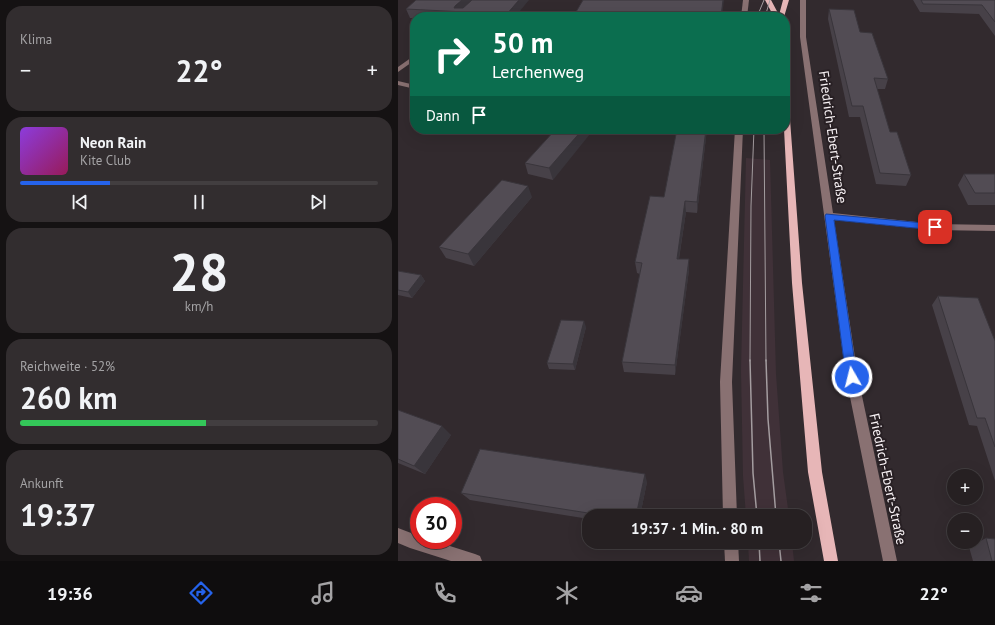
<!DOCTYPE html>
<html lang="de">
<head>
<meta charset="utf-8">
<style>
	body { margin:0; font-family:"PT Sans",sans-serif; background:#322d2f; color:#f1f3f6; height:100vh; display:flex; flex-direction:column; font-size:15px; white-space:nowrap }
	* { box-sizing:border-box; margin:0 }
	p { font-size:13px; color:#a4a3a5 }
	.icon { flex:none; width:22px; height:22px; fill:none; stroke:currentColor; stroke-width:2; stroke-linecap:round; stroke-linejoin:round }
	.map { position:relative; flex:1; overflow:hidden }
	.panel { display:flex; flex-direction:column; gap:6px; padding:6px; background:#151213; width:398px }
	.panel>* { flex:none }
	.banner { position:absolute; left:12px; top:12px; width:380px; height:122px; border-radius:16px; box-shadow:0 4px 16px #0002,0 0 0 1px #423e40; background:#0b6e4f; color:#fff; overflow:hidden }
	.buttons { position:absolute; left:549px; top:469px; display:grid; gap:8px }
	.buttons a { display:grid; place-items:center; width:36px; height:36px; border-radius:50%; background:#262022; box-shadow:0 4px 16px #0002,0 0 0 1px #423e40; font-size:20px }
	.speed { position:absolute; left:12px; top:497px; display:flex; gap:8px; font-size:20px; font-weight:700; text-align:center }
	.speed>* { display:grid; place-content:center; width:52px; height:52px; border-radius:50%; background:#262022; box-shadow:0 4px 16px #0002,0 0 0 1px #423e40; line-height:1 }
	.speed .limit { border:6px solid #d22; background:#fff; color:#111 }
	.pin { position:absolute; display:grid; place-items:center; width:34px; height:34px; color:#fff; margin:-17px; border-radius:8px; box-shadow:0 2px 6px #0006 }
	.me { position:absolute; width:44px; margin:-22px; rotate:352deg; stroke-linejoin:round; filter:drop-shadow(0 0 3px #0008) }
	.turn { display:flex; align-items:center; gap:14px; height:84px; padding:0 16px; font-size:18px }
	.turn .icon { width:52px; height:52px; stroke-width:2.5 }
	.turn b { display:block; font-size:28px; line-height:34px }
	.then { display:flex; align-items:center; height:38px; padding:0 16px; background:#0003; gap:8px; font-size:15px }
	.big { font-size:30px; font-weight:800; line-height:1.1 }
	.panel .widget { flex:1; display:flex; flex-direction:column; justify-content:center; gap:6px; min-width:0; padding:0 14px; border-radius:16px; background:#322d2f }
	.panel .dial { align-items:center; gap:0 }
	.dial b { font-size:52px; line-height:1 }
	.song { display:flex; align-items:center; gap:12px }
	.cover { width:48px; height:48px; border-radius:6px; background:linear-gradient(135deg,hsl(270 70% 55%),hsl(330 70% 35%)) }
	.played { height:4px; border-radius:2px; background:linear-gradient(90deg,#2563eb 25%,#423e40 25%) }
	.keys { display:flex; justify-content:space-around; direction:ltr }
	.heat { display:flex; justify-content:space-between; align-items:center; font-size:22px; direction:ltr }
	.charge { height:6px; border-radius:3px; background:linear-gradient(90deg,#34c759 52%,#423e40 0) }
	.trip { position:absolute; left:184px; top:509px; width:230px; height:40px; border-radius:16px; background:#262022; box-shadow:0 4px 16px #0002,0 0 0 1px #423e40; font-weight:800; line-height:40px; text-align:center }
	.tabs { display:flex; height:64px; justify-content:space-around; align-items:center; background:#0f0d0e; color:#a4a3a5 }
	.tabs .icon { width:28px; height:28px }
	.tabs .current { color:#2563eb }
	.tabs b { font-size:18px; color:#f1f3f6 }
	main { display:flex; flex:1; min-height:0 }
	.map>svg:first-child { display:block }
</style>
</head>
<body>
<main>
<section class="panel">
<div class="widget"><p>Klima</p>
<div class="heat"><a>−</a><b class="big">22°</b><a>+</a></div>
</div>
<div class="widget">
<div class="song"><i class="cover"></i><div><b>Neon Rain</b><p>Kite Club</p></div></div>
<div class="played"></div>
<div class="keys"><svg class="icon" aria-label="previous" viewBox="0 0 24 24"><path d="M18 5L8 12l10 7zM5 5v14"/></svg><svg class="icon" aria-label="pause" viewBox="0 0 24 24"><path d="M8 5v14M16 5v14"/></svg><svg class="icon" aria-label="next" viewBox="0 0 24 24"><path d="M6 5l10 7-10 7zM19 5v14"/></svg></div>
</div>
<div class="widget dial"><b>28</b><p>km/h</p></div>
<div class="widget"><p>Reichweite · 52%</p><b class="big">260 km</b><div class="charge"></div></div>
<div class="widget"><p>Ankunft</p><b class="big">19:37</b></div>
</section>
<div class="map">
<svg width="597" height="561" viewBox="0 0 597 561">
	<rect width="100%" height="100%" fill="#322a2e"/>
	<g fill="#403138">
		<path d="M348,158L372,160L378,374L385,472L391,516H348L345,476L343,370Z"/>
		<path d="M350,542H394L396,561H351Z"/>
	</g>
	<g fill="none" stroke-linecap="round" stroke-linejoin="round">
		<g fill="#897172" fill-rule="evenodd">
			<path d="M345,0H351L349,17H343Z"/>
			<path d="M402,0H408V37L435,213L537,224L597,225V231L537,230L436,220L460,377L499,561H485L448,377L402,37Z"/>
			<path d="M17,55V60L0,72V67Z"/>
			<path d="M0,81L17,85V89L0,85Z"/>
			<path d="M337,129H345L334,382L339,516H325L322,382Z"/>
			<path d="M0,528L21,536V540H33L77,554L82,556L84,561H53L12,548L0,543Z"/>
			<path d="M326,542H340L341,561H327Z"/>
		</g>
		<g fill="#e7b6b7" fill-rule="evenodd">
			<path d="M367,0H373L381,15L385,0H391L386,17H376Z"/>
			<path d="M387,90L390,92L404,283L424,472L440,561H426L410,472L394,283L386,129H387Z"/>
		</g>
		<g stroke="#a49da0" stroke-width="1">
			<path d="M359,17L366,0"/>
			<path d="M367,17L372,0"/>
			<path d="M366,129L368,361"/>
			<path d="M352,361L353,206L356,129"/>
		</g>
		<g stroke="#a49da0" stroke-width="1.5">
			<path d="M352,360L355,473L359,516"/>
			<path d="M368,360L370,419L378,516"/>
			<path d="M361,542L362,561"/>
			<path d="M381,542L383,561"/>
		</g>
	</g>
	<g fill="#474148">
		<path d="M18,0L118,16L157,17H17V18H12L8,9Z"/>
		<path d="M515,0H597V36L581,14L522,12Z"/>
		<path d="M431,9L462,32L490,79L487,89H479L492,132L513,175L508,186L478,184L462,117H451L430,19Z"/>
		<path d="M158,129L155,180L130,174L127,163Z"/>
		<path d="M309,129L299,213L288,212L281,259L291,270L277,375L226,372L224,362L242,274L239,273L237,262L266,197Z"/>
		<path d="M566,174H597V205H570L560,185Z"/>
		<path d="M134,197L76,266L48,258L41,247Z"/>
		<path d="M0,271L23,275L27,281L14,298L0,295Z"/>
		<path d="M540,296L597,341V481L579,426L571,425L534,305Z"/>
		<path d="M188,327L177,370L151,369L149,363Z"/>
		<path d="M0,410L53,435L27,474L0,463Z"/>
		<path d="M249,482L242,516H191V519L72,500L63,493Z"/>
		<path d="M588,538L597,561H575L571,547Z"/>
	</g>
	<g fill="#39353b">
		<path d="M64,0H78L65,12L56,8L57,6Z"/>
		<path d="M121,0H131L117,17L108,15Z"/>
		<path d="M325,0H326L324,17H323Z"/>
		<path d="M185,129H196L155,180L151,168Z"/>
		<path d="M308,129H309L299,213V202Z"/>
		<path d="M130,186L134,197L76,266L70,254Z"/>
		<path d="M287,201L288,212L279,270V259Z"/>
		<path d="M291,259V270L277,375V365Z"/>
		<path d="M23,275L27,281L14,298L10,292Z"/>
		<path d="M186,321L188,327L177,370L175,364Z"/>
		<path d="M44,426L53,435L27,474L16,466Z"/>
		<path d="M247,474L249,482L242,516H238Z"/>
	</g>
	<g fill="#524c54" stroke="#39353b">
		<path d="M18,0H64L57,6L56,8H65L74,0H121L108,15L157,17H81L87,13L8,9Z"/>
		<path d="M185,0H325L323,17H175Z"/>
		<path d="M523,0H597V22L584,5L525,4Z"/>
		<path d="M431,9L456,10L462,32L474,33L490,79L476,78L492,132H499L513,175L482,173L465,106H454Z"/>
		<path d="M158,129H185L151,168L127,163Z"/>
		<path d="M279,129H308L299,202L287,201L279,259H291L277,365L224,362L244,263L237,262L252,196L266,197Z"/>
		<path d="M566,174H597V193H577Z"/>
		<path d="M104,180L130,186L70,254L41,247Z"/>
		<path d="M0,271L23,275L10,292L0,290Z"/>
		<path d="M540,296L580,298L597,341V447L587,418H579Z"/>
		<path d="M163,320L186,321L175,364L149,363Z"/>
		<path d="M0,410L44,426L16,466L0,459Z"/>
		<path d="M82,449L247,474L238,516H209L63,493Z"/>
		<path d="M588,538L597,539V561H594Z"/>
	</g>
	<path fill="#2563eb" stroke="#184099" d="M428,214L537,224L541,227L537,230L436,220L459,377L458,380L454,382L450,380L448,377L427,216Z"/>
	<g text-anchor="middle" stroke-width="4" stroke-linejoin="round" paint-order="stroke">
		<g font-size="14" fill="#f8f2f5" stroke="#282024">
			<text transform="translate(435 137) rotate(82)" y="5">Friedrich-Ebert-Straße</text>
			<text transform="translate(490 479) rotate(78)" y="5">Friedrich-Ebert-Straße</text>
		</g>
	</g>
</svg>
<div class="buttons">
<a>+</a>
<a>−</a>
</div>
<div class="speed"><div class="limit">30</div></div>
<div class="pin" style="left:537px;top:227px;background:#d93025"><svg class="icon" aria-label="arrive" viewBox="0 0 24 24"><path d="M6 21V4h12l-3 4 3 4H6"/></svg></div>
<svg class="me" style="left:454px;top:377px" viewBox="-20 -20 40 40"><circle r="17" fill="#2563eb" stroke="#fff" stroke-width="3"/><path d="M0-11L8 9 0 5-8 9z" fill="#fff"/></svg>
<div class="trip">19:37 · 1 Min. · 80 m</div>
<div class="banner">
<div class="turn"><svg class="icon" aria-label="right" viewBox="0 0 24 24"><path d="M7 20v-9h11M14 6l5 5-5 5"/></svg><div><b>50 m</b>Lerchenweg</div></div>
<div class="then">Dann<svg class="icon" aria-label="arrive" viewBox="0 0 24 24"><path d="M6 21V4h12l-3 4 3 4H6"/></svg></div>
</div>
</div>
</main>
<nav class="tabs">
<b>19:36</b>
<svg class="icon current" aria-label="directions" viewBox="0 0 24 24"><path d="M12 3l9 9-9 9-9-9zM9 14v-3h6M13 9l2 2-2 2"/></svg>
<svg class="icon" aria-label="music" viewBox="0 0 24 24"><path d="M9 18V5l10-2v13"/><circle cx="6" cy="18" r="3"/><circle cx="16" cy="16" r="3"/></svg>
<svg class="icon" aria-label="phone" viewBox="0 0 24 24"><path d="M5 4h4l2 5-3 2q2 4 5 5l2-3 5 2v4C11 20 4 13 5 4z"/></svg>
<svg class="icon" aria-label="climate" viewBox="0 0 24 24"><path d="M12 3v18M4 7l16 10M4 17L20 7"/></svg>
<svg class="icon" aria-label="car" viewBox="0 0 24 24"><path d="M5 17H2v-5l4-1 3-4h7l3 4 3 1v5h-3M9 17h6M6 11h13"/><circle cx="7" cy="17" r="2"/><circle cx="17" cy="17" r="2"/></svg>
<svg class="icon" aria-label="filters" viewBox="0 0 24 24"><path d="M4 7h16M4 17h16"/><circle cx="9" cy="7" r="2"/><circle cx="15" cy="17" r="2"/></svg>
<b>22°</b>
</nav>
</body>
</html>
